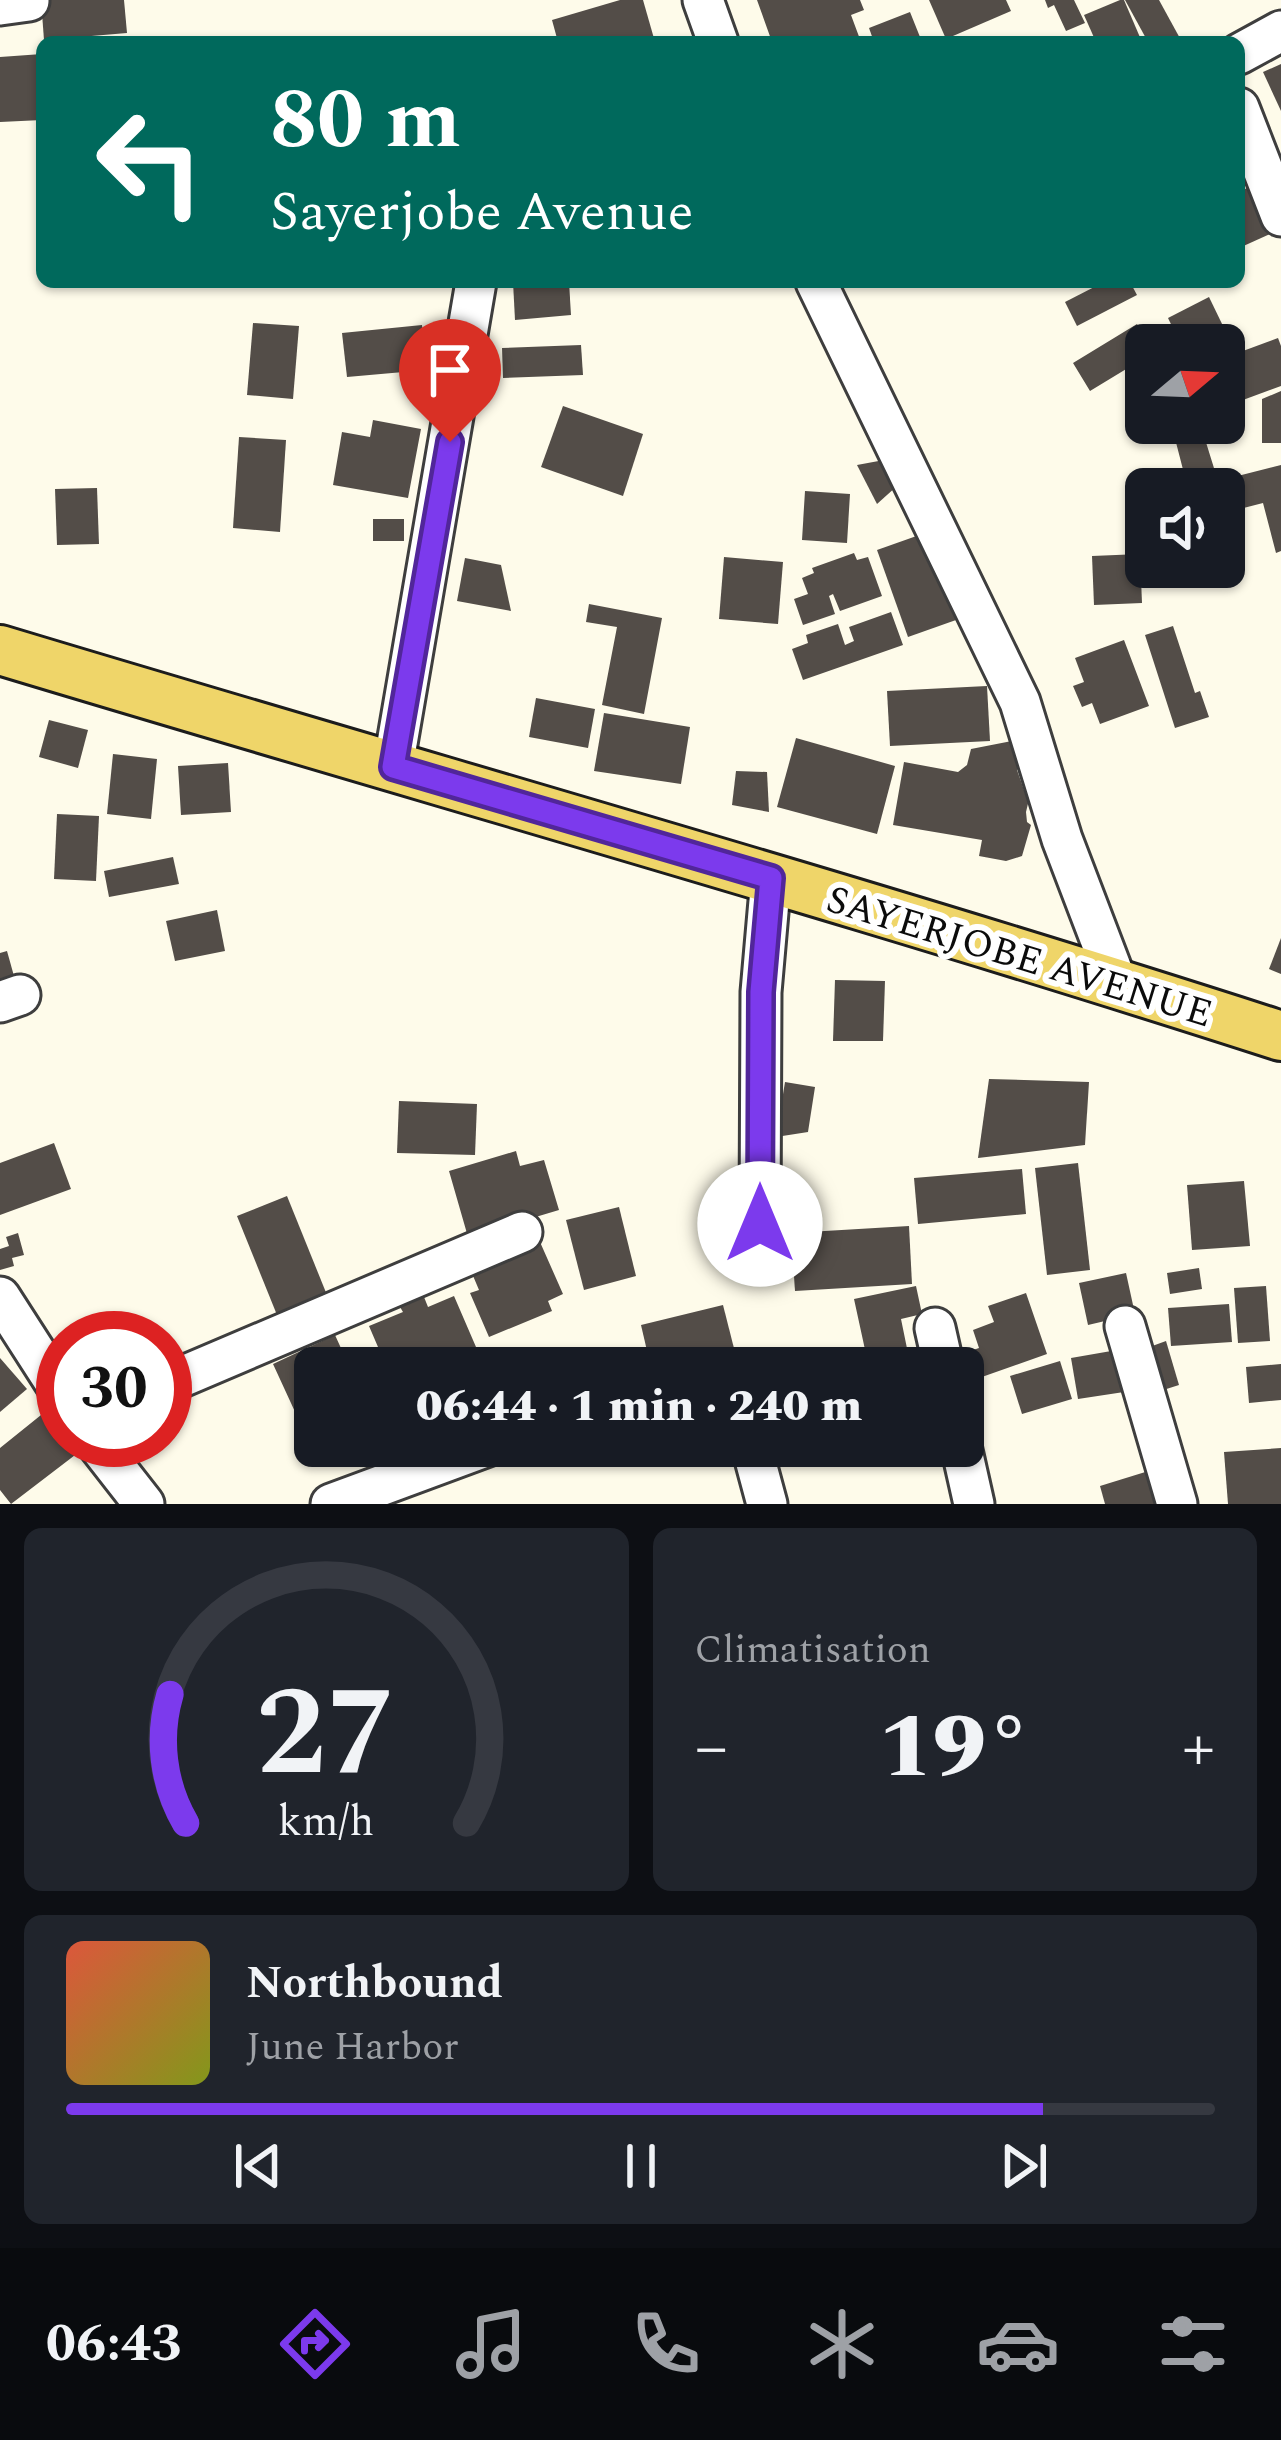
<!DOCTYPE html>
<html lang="fr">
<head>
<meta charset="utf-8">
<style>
	body { margin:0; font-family:Spectral,serif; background:#20242c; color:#f1f3f6; height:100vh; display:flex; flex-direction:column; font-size:45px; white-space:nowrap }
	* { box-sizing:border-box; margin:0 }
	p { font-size:39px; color:#9ea1a6 }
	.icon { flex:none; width:66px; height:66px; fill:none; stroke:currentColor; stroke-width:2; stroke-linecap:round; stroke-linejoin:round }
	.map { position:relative; height:1504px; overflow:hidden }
	.drawer { display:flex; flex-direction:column; gap:24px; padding:24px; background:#0d0f14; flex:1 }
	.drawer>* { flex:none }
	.hud { position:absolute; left:36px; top:36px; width:1209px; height:252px; border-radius:18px; box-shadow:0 3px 9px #0004; background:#00695c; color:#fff; overflow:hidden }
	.needle { width:78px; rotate:71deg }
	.buttons { position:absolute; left:1125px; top:324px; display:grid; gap:24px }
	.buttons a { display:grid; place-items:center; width:120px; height:120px; border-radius:18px; background:#171b24; box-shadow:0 3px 9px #0004; font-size:60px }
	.speed { position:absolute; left:36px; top:1311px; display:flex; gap:24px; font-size:60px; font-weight:700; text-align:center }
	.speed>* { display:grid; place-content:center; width:156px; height:156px; border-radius:50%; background:#171b24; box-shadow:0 3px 9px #0004; line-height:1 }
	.speed .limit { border:18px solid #d22; background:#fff; color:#111 }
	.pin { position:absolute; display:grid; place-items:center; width:102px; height:102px; color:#fff; margin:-123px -51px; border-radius:50% 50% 50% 0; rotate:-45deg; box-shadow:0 0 12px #0007 }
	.pin .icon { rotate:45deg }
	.me { position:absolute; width:132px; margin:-66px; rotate:0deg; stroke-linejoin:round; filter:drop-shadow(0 0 9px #0008) }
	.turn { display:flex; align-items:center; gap:42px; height:252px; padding:0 36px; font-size:54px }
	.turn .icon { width:156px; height:156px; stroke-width:2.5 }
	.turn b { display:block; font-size:84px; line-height:102px }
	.big { font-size:90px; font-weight:800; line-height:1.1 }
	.drawer .tile { flex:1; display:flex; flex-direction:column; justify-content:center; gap:18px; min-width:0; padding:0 42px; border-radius:18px; background:#20242c }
	.drawer .dial { align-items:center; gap:0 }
	.dial svg { height:312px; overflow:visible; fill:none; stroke:#363941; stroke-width:7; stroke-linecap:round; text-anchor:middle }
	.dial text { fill:#f1f3f6; stroke:none }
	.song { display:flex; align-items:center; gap:36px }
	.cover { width:144px; height:144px; border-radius:18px; background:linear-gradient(135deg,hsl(10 70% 55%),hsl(70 70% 35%)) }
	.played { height:12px; border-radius:6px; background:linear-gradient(90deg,#7c3aed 85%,#363941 85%) }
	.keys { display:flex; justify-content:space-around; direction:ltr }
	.heat { display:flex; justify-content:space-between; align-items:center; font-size:66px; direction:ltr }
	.drawer .tiles { flex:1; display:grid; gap:24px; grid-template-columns:1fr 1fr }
	.tile:last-child { grid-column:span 2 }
	.trip { position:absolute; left:294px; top:1347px; width:690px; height:120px; border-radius:18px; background:#171b24; box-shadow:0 3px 9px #0004; font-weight:800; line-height:120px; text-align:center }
	.dock { display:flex; height:192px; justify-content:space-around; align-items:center; background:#090b0e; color:#9ea1a6 }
	.dock .icon { width:84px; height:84px }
	.dock .selected { color:#7c3aed }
	.dock b { font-size:54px; color:#f1f3f6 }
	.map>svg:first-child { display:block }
</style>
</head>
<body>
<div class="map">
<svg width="1281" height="1504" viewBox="0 0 1281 1504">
	<rect width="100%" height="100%" fill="#fefbea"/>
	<g fill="#534d48">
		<path d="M41,0H124L127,33L44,40Z"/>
		<path d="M620,0H643L655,42H558L552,20Z"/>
		<path d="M757,0H860L864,10L851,15L861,42H772Z"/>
		<path d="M929,0H1006L1011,11L946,39Z"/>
		<path d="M1045,0H1074L1085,23L1066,31L1054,5L1048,8Z"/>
		<path d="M1120,0H1124L1142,42H1096L1084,15Z"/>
		<path d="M1125,0H1159L1182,42H1148Z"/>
		<path d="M910,12L922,42H874L869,28Z"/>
		<path d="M42,54V120L0,122V57Z"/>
		<path d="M1281,64V111L1263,72Z"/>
		<path d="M1249,187L1270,234L1239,248V192Z"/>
		<path d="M513,282H569L571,315L515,320Z"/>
		<path d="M1104,282H1130L1137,295L1077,326L1065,302Z"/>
		<path d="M1209,297L1224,328L1190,345H1181L1168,318Z"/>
		<path d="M253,323L299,326L293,399L247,395Z"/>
		<path d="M1137,324L1150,345H1146V357L1090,391L1073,363Z"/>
		<path d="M422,325L426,370L347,377L342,333Z"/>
		<path d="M1278,338L1281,346V386L1224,407V358Z"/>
		<path d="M581,345L583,375L503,378L502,348Z"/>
		<path d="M1281,391V443H1262V399Z"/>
		<path d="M563,406L643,434L623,496L541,467Z"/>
		<path d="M373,420L421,429L408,498L333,485L342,432L370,437Z"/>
		<path d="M1171,423H1200L1218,481L1281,465V551L1276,553L1263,503L1224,513V489H1188Z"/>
		<path d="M239,437L286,440L280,532L233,528Z"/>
		<path d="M884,460L897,486L877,504L857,465Z"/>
		<path d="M97,488L99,544L57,545L55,489Z"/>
		<path d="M805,491L850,494L847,543L802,540Z"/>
		<rect x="373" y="519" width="31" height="22"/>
		<path d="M925,533L956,620L908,637L877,550Z"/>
		<path d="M854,553L857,560L868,557L882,596L840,611L833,594L829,596L835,614L803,625L794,599L808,594L802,578L814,573L812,568Z"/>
		<path d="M1140,554L1142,603L1094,605L1092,556Z"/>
		<path d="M724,557L783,562L778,624L719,619Z"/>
		<path d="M465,558L501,565L511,611L457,601Z"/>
		<path d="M589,604L662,618L644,714L602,705L617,627L586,622Z"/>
		<path d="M891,612L903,645L803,680L792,649L808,643L806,635L838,624L845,645L854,641L849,627Z"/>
		<path d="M1173,626L1195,693L1200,691L1209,717L1175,728L1145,635Z"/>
		<path d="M1124,640L1149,706L1100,724L1092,703L1082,707L1073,686L1084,682L1075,658Z"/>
		<path d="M987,686L990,741L890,746L887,691Z"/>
		<path d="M536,698L595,709L588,748L529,737Z"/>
		<path d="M604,713L690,727L681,784L594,771Z"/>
		<path d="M49,720L88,730L78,768L39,757Z"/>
		<path d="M796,738L895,766L877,834L777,807Z"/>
		<path d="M1017,740L1021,762L1017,770L1024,790L1031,791L1026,812L1027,822L1031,825L1022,856L1006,861L979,856L982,840L893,825L904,762L958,772L967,765L971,749Z"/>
		<path d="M113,754L157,759L151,819L107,814Z"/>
		<path d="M228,763L231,812L181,815L178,766Z"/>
		<path d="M736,771L767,772L769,812L732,805Z"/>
		<path d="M57,814L99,816L96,881L54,879Z"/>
		<path d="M173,857L179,884L109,897L104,871Z"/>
		<path d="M217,910L225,951L175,961L166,921Z"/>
		<path d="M1281,938V974L1269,969Z"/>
		<path d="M7,951L19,994L0,999V953Z"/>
		<path d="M835,980L885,981L883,1041H833Z"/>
		<path d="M989,1079L1089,1082L1085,1145L978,1158Z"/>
		<path d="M785,1082L815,1087L808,1132L776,1137Z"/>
		<path d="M399,1101L477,1104L475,1155L397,1153Z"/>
		<path d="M54,1143L71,1189L0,1215V1163Z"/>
		<path d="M516,1151L520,1166L544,1160L559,1210L468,1237L449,1171Z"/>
		<path d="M1078,1163L1090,1270L1047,1275L1035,1168Z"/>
		<path d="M1022,1169L1026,1214L918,1224L914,1178Z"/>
		<path d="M1244,1181L1250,1246L1192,1250L1187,1185Z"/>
		<path d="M287,1196L327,1295L277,1315L237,1216Z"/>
		<path d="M619,1207L636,1276L584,1290L566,1220Z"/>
		<path d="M909,1226L912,1284L795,1291L791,1233Z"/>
		<path d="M18,1233L24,1255L12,1258L14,1266L0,1270V1249L9,1246L6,1237Z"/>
		<path d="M540,1242L563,1294L548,1301L552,1311L489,1337L470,1293L479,1290L471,1271Z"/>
		<path d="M1199,1268L1202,1289L1170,1294L1167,1273Z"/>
		<path d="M1126,1273L1135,1314L1088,1325L1079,1283Z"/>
		<path d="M916,1286L922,1314L901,1319L911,1368H869L854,1299Z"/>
		<path d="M1266,1286L1270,1341L1238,1343L1234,1288Z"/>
		<path d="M1026,1293L1047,1354L979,1378L970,1351L979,1348L973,1330L994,1322L988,1306Z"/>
		<path d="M454,1296L476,1347L426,1368H387L369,1326L403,1312L400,1307L424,1297L428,1307Z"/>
		<path d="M1229,1304L1232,1342L1171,1346L1168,1308Z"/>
		<path d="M723,1305L739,1368H651L641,1325Z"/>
		<path d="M335,1335L350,1368H315V1421L302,1427L273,1364Z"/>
		<path d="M1166,1341L1179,1385L1157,1392L1144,1349Z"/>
		<path d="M1117,1350L1124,1392L1078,1399L1071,1358Z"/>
		<path d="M0,1358L27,1389L0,1412Z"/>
		<path d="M1060,1361L1072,1399L1022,1414L1010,1376Z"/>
		<path d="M1281,1364V1400L1249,1403L1246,1367Z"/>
		<path d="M46,1411L63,1432V1440H69L79,1452L11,1504L0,1490V1448Z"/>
		<path d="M1281,1448V1504H1228L1224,1452Z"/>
		<path d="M1155,1469L1166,1504H1105L1100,1486Z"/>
	</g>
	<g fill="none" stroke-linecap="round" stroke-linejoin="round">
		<g stroke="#3e3e3e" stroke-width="45">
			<g id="minor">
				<path d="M703,0L718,42"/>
				<path d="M0,5L29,1"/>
				<path d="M1239,54L1281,31"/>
				<path d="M1239,108L1281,216"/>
				<path d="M816,282L1020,702L1062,839L1117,983"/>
				<path d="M393,767L476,282"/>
				<path d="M0,1002L20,995"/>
				<path d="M760,1224L761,992L771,878"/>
				<path d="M0,1297L63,1395"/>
				<path d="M1125,1326L1177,1504"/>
				<path d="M935,1328L944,1368"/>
				<path d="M165,1384L522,1232"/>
				<path d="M94,1440L144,1504"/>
				<path d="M961,1446L974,1504"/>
				<path d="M753,1452L767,1504"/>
				<path d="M331,1504L488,1446"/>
			</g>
		</g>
		<g stroke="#1c1c1c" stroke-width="54">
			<path id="major" d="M0,650C427,779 857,899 1281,1036"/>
		</g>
		<use href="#minor" stroke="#fff" stroke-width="39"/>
		<use href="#major" stroke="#efd569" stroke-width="48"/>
	</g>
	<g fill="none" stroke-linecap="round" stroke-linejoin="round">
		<g stroke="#51269a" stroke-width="30">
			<path id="route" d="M450,442L393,767L771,878L761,992L760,1224"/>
		</g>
		<use href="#route" stroke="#7c3aed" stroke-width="21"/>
	</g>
	<g text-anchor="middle" stroke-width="12" stroke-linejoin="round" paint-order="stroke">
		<g font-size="39" fill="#0b0b0b" stroke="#fff">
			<text transform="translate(1020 955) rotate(17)" y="14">SAYERJOBE AVENUE</text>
		</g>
	</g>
</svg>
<div class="buttons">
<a><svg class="needle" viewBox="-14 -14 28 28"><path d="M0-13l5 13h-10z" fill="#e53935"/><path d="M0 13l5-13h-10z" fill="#9ea1a6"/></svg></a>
<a><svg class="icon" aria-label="sound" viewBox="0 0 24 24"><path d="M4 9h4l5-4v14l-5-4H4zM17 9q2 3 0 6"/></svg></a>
</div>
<div class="speed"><div class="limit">30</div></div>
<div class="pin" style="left:450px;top:442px;background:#d93025"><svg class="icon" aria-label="arrive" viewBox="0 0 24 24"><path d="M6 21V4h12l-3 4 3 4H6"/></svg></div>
<svg class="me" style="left:760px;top:1224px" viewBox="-20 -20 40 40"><circle r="19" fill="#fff"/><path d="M0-13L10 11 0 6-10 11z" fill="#7c3aed"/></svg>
<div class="trip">06:44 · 1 min · 240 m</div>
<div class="hud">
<div class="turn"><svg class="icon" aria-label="left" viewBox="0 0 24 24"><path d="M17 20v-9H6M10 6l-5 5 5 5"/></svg><div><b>80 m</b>Sayerjobe Avenue</div></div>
</div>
</div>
<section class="drawer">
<div class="tiles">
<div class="tile dial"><svg viewBox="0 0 100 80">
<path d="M14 69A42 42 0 1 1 86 69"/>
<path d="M14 69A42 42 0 0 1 10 36" stroke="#7c3aed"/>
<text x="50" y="56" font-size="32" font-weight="700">27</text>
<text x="50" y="72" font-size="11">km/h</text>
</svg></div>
<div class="tile"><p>Climatisation</p>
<div class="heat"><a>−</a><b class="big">19°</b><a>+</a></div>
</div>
<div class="tile">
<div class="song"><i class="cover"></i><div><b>Northbound</b><p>June Harbor</p></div></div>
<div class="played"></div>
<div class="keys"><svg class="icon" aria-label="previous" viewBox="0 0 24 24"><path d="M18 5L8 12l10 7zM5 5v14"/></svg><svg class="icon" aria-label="pause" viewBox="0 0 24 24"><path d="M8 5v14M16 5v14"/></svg><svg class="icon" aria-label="next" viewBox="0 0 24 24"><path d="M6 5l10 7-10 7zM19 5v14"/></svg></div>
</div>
</div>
</section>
<nav class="dock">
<b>06:43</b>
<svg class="icon selected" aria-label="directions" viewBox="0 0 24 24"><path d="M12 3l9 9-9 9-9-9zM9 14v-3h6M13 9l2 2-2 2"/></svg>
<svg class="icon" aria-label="music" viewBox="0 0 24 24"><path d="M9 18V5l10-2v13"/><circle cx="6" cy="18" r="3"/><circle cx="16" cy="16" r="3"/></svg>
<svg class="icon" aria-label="phone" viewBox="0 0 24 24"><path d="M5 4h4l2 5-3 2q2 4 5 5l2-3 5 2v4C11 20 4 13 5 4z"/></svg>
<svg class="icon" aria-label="climate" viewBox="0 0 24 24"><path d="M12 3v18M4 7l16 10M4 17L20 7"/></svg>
<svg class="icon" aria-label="car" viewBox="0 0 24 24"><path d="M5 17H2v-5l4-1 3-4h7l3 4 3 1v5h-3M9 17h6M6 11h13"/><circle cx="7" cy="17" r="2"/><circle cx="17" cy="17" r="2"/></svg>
<svg class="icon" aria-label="filters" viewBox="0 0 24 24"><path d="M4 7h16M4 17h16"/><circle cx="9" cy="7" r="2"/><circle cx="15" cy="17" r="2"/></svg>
</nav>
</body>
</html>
